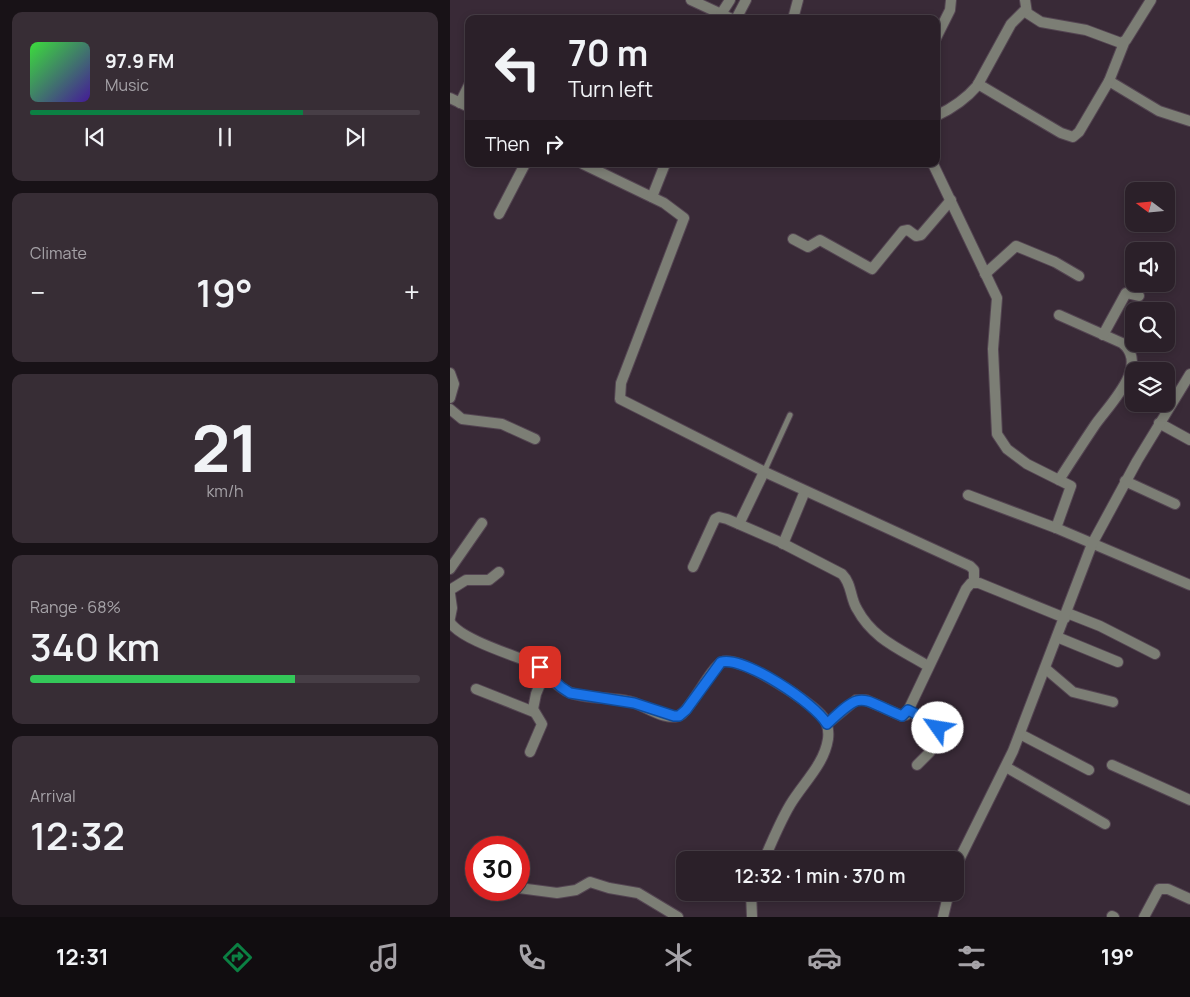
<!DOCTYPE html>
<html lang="en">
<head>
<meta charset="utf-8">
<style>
	body { margin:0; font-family:Manrope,sans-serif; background:#372d35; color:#f1f3f6; height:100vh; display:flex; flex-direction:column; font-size:19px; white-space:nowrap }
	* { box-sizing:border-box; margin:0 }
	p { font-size:16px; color:#a6a3a8 }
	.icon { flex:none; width:28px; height:28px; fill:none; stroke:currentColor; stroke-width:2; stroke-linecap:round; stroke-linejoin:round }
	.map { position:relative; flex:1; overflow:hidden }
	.sheet { display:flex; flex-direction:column; gap:12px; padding:12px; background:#181217; width:450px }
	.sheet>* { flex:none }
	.top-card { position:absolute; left:15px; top:15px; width:475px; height:152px; border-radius:10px; box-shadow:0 2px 8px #0003,0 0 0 1px #473e46; background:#2b2029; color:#f1f3f6; overflow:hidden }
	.needle { width:32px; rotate:286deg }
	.fabs { position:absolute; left:675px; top:182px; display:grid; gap:10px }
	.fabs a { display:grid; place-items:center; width:50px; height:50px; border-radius:10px; background:#2b2029; box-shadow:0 2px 8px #0003,0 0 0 1px #473e46; font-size:25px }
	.speed { position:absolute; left:15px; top:836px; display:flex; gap:10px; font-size:25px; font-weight:700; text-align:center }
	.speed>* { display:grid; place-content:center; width:65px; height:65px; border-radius:50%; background:#2b2029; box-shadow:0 2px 8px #0003,0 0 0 1px #473e46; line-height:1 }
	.speed .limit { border:8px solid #d22; background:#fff; color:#111 }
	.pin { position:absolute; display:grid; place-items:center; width:42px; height:42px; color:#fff; margin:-21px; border-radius:10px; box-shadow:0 2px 8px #0006 }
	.me { position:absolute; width:55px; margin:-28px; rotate:302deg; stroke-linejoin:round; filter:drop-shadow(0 0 4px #0008) }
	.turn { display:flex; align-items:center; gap:18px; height:105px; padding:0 20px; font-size:22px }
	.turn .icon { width:65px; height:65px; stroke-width:2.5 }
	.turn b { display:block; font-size:35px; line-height:42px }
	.then { display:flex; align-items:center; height:48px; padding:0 20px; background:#0003; gap:10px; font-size:19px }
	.big { font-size:38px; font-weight:600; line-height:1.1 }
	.sheet .tile { flex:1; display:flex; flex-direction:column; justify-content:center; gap:8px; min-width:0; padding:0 18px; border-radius:10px; background:#372d35 }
	.sheet .dial { align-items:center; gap:0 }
	.dial b { font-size:65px; line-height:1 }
	.song { display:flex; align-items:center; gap:15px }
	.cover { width:60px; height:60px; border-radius:8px; background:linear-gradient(135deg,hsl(120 70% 55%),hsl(260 70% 35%)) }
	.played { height:5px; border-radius:2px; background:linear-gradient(90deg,#0b8043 70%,#473e46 70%) }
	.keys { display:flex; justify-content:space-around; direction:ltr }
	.heat { display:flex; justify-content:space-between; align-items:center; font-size:28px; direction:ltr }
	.charge { height:8px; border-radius:4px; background:linear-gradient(90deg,#34c759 68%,#473e46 0) }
	.trip { position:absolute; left:226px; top:851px; width:288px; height:50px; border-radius:10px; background:#2b2029; box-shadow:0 2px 8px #0003,0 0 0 1px #473e46; font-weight:600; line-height:50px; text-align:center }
	.menu { display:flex; height:80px; justify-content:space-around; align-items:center; background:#110d10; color:#a6a3a8 }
	.menu .icon { width:35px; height:35px }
	.menu .current { color:#0b8043 }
	.menu b { font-size:22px; color:#f1f3f6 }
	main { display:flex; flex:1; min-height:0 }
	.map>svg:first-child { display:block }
</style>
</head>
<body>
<main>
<section class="sheet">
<div class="tile">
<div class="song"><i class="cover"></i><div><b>97.9 FM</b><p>Music</p></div></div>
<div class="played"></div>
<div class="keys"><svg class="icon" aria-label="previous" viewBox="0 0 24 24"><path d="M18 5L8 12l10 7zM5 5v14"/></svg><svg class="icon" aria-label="pause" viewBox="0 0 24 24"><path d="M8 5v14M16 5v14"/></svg><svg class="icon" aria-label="next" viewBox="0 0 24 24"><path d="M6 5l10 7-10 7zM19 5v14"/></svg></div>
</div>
<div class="tile"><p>Climate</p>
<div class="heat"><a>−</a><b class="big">19°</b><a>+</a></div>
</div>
<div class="tile dial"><b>21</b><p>km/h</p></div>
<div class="tile"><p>Range · 68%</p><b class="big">340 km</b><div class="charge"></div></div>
<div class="tile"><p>Arrival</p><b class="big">12:32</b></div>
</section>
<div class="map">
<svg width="740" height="917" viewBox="0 0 740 917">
	<rect width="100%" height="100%" fill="#392a37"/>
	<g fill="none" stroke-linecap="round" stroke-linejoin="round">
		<g stroke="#544552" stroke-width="7">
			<path id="lane" d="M314,472L340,415"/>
		</g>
		<g stroke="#544552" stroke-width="12">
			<g id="street">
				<path d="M241,0L282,19"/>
				<path d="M575,0L577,13L591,22L636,30L671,43L676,40L701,0"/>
				<path d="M271,14L280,0"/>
				<path d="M286,19L296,0"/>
				<path d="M343,19L348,0"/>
				<path d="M486,38L500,10L501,0"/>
				<path d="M659,81L709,111L740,121"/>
				<path d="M528,84L611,133L623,137L629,132L659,81L674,43"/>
				<path d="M0,98L19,107"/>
				<path d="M10,103L19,85"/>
				<path d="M486,116C503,108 515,100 527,86L561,24L576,9"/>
				<path d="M133,164L214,203L234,218L171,383L170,399L317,473L520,566L524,570V582"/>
				<path d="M483,164L547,298L543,349L547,434L557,449L577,464L621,486L606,528"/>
				<path d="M202,197L215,164"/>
				<path d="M49,214L75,164"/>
				<path d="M343,239L358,247L370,240L422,269L453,231L458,230L466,236L471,235L501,200"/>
				<path d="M535,274L566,246L605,262L629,276"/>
				<path d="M609,315L672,343C701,365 658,406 645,425C633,443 621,461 609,480"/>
				<path d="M653,335L676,293L689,296"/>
				<path d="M0,373L4,384L0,398"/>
				<path d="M0,409L12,419L52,424L85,439"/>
				<path d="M709,423L740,440"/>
				<path d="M675,481L725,504"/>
				<path d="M518,495L606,528L740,585"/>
				<path d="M289,524L314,472"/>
				<path d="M333,544L355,491"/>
				<path d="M243,567L265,519L269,517L277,519L330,542L392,574C402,584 400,598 407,609C423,639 450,649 478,666"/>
				<path d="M0,569L32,523"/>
				<path d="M0,590L16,580H39L49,572"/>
				<path d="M0,594L2,608L0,618"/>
				<path d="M617,613L650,626L705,654"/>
				<path d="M0,622C10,639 63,655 82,663C97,669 105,688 121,693C141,700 165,696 185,703C198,708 219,723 232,714C244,703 261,668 272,662C288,654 363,703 373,717C378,724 379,731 378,739C374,765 353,783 340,805C330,822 322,841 314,860"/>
				<path d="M607,637L668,662"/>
				<path d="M596,669L623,692L663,702"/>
				<path d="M26,689L84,712"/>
				<path d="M458,711L483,723L488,728L480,752L467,765"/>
				<path d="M377,724L406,700H416L452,716L456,715L516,589L521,583H529L615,618"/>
				<path d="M570,734L639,770"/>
				<path d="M80,752L92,724L83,709L86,694L95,672"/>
				<path d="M662,765L740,800"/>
				<path d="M556,767L655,824"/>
				<path d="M505,868L563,751L642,544L687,461L740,374"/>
				<path d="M69,888L107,893L126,890L140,882L159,888L188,893L228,917"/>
				<path d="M301,892L302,917"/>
				<path d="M662,916L664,917"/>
				<path d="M493,917L499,892"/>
				<path d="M694,917L709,889H718L740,899"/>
			</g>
		</g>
		<use href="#lane" stroke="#7c7e75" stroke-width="5"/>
		<use href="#street" stroke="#7c7e75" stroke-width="10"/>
	</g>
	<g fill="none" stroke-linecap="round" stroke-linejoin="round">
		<g stroke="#114b97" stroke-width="12">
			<path id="route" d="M90,667L111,687L120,693L184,703L224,716H229L236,710L271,662C294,656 365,703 377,724C414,689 408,698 452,716L458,710L484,723L488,728"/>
		</g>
		<use href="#route" stroke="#1a73e8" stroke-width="9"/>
	</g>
</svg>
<div class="fabs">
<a><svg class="needle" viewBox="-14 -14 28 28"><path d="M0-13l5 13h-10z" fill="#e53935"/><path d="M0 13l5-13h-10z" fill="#a6a3a8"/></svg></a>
<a><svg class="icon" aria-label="sound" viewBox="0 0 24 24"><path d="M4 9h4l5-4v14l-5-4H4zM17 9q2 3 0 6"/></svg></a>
<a><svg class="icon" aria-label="search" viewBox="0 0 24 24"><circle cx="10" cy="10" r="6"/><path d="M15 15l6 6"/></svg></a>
<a><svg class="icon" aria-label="layers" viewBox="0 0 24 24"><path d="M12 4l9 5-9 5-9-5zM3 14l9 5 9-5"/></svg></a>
</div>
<div class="speed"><div class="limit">30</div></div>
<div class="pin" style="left:90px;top:667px;background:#d93025"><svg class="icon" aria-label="arrive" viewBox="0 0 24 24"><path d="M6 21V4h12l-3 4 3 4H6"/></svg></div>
<svg class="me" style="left:488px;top:728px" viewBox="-20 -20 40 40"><circle r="19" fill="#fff"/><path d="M0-13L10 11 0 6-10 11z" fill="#1a73e8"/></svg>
<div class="trip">12:32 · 1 min · 370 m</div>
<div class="top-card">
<div class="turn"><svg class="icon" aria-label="left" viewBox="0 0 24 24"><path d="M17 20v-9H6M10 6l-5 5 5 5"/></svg><div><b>70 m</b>Turn left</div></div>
<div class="then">Then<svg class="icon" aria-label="right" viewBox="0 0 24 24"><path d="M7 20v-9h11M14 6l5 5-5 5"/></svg></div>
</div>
</div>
</main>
<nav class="menu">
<b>12:31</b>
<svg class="icon current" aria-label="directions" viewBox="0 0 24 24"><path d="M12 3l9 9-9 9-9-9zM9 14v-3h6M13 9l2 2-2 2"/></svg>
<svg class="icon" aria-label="music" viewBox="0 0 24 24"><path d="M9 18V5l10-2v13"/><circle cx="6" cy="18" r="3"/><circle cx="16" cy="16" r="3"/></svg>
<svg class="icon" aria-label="phone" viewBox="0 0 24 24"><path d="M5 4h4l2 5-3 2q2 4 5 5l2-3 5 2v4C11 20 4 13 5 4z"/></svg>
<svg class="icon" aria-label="climate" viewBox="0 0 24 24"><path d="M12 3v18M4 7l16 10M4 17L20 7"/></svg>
<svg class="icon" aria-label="car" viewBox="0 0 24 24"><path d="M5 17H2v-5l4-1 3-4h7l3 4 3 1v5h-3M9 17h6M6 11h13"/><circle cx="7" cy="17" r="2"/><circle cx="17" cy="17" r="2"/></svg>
<svg class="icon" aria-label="filters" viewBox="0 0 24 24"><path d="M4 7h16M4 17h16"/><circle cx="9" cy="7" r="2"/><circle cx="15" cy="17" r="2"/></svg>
<b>19°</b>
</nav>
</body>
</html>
